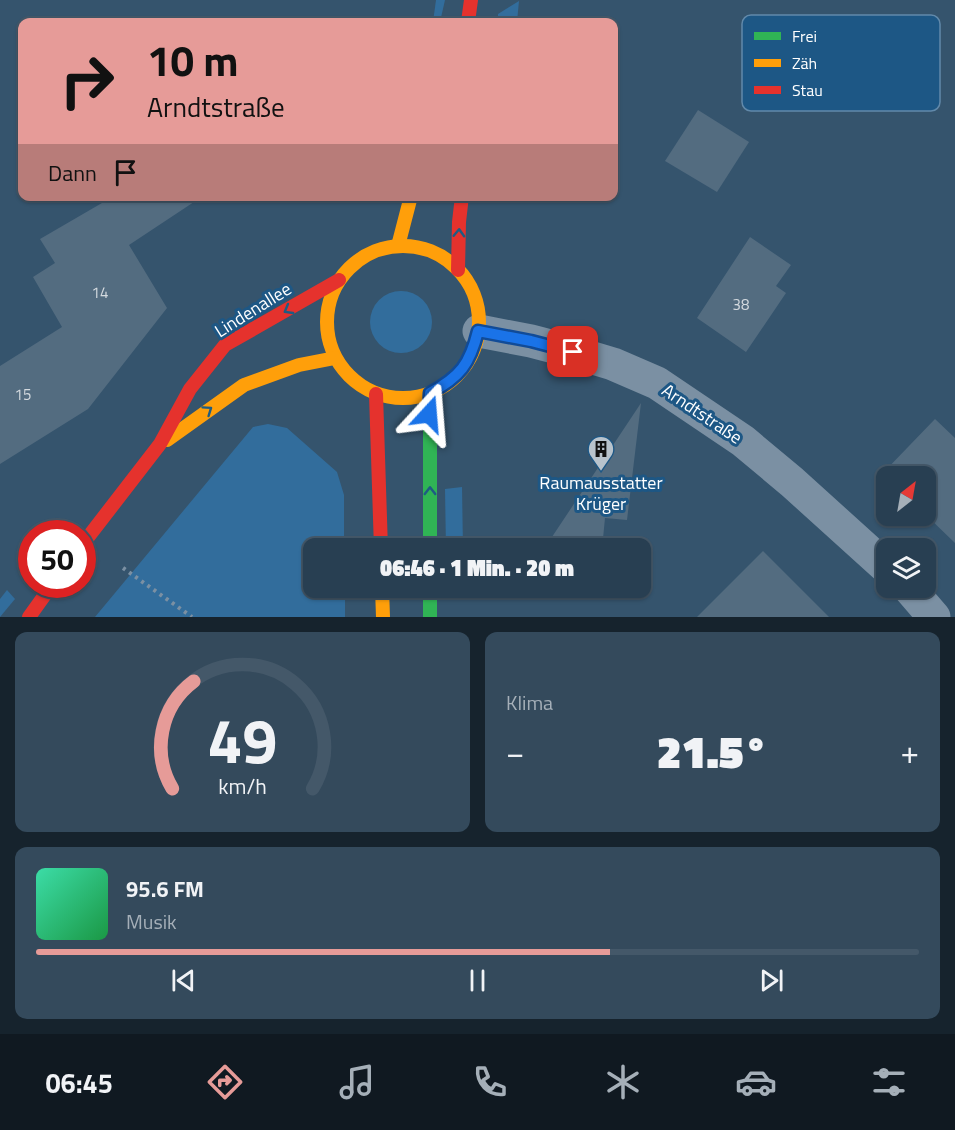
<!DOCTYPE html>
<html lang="de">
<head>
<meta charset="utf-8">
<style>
	body { margin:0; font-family:"Titillium Web",sans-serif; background:#344a5c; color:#f1f3f6; height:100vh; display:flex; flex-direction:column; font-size:22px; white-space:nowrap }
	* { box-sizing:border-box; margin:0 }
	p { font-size:20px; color:#a5afb8 }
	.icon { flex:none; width:33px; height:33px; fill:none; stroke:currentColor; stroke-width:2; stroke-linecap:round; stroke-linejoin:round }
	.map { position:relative; height:617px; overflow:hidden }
	.side { display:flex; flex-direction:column; gap:15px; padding:15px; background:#16232d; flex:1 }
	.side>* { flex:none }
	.hud { position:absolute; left:18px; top:18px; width:600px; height:183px; border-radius:12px; box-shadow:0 2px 4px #0004,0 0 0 2px #445869; background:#e69b98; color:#111; overflow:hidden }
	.needle { width:39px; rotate:31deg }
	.fabs { position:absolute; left:876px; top:466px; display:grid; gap:12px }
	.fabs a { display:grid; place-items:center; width:60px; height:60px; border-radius:12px; background:#283f52; box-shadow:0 2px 4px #0004,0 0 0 2px #445869; font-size:30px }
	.speed { position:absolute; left:18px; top:520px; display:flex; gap:12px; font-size:30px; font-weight:700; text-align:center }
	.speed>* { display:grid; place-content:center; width:78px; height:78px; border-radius:50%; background:#283f52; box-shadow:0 2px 4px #0004,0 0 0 2px #445869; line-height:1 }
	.speed .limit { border:9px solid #d22; background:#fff; color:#111 }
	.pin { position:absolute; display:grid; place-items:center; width:51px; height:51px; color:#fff; margin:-26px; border-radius:12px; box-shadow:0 3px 9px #0006 }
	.me { position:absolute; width:66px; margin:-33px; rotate:19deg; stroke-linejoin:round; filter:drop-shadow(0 0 4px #0008) }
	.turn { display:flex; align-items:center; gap:21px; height:126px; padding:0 30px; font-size:27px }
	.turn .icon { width:78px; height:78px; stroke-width:2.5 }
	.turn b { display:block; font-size:42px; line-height:51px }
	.then { display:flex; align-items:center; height:57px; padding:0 30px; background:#0003; gap:12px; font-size:22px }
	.big { font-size:45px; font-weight:800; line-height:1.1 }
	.side .card { flex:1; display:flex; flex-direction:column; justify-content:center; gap:9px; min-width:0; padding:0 21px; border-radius:12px; background:#344a5c }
	.side .dial { align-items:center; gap:0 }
	.dial svg { height:156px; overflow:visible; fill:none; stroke:#445869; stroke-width:7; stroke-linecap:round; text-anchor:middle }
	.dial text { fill:#f1f3f6; stroke:none }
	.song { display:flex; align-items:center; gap:18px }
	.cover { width:72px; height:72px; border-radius:9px; background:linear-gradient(135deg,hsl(160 70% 55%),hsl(140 70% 35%)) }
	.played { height:6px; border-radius:3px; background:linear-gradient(90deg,#e69b98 65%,#445869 65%) }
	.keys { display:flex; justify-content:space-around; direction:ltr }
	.heat { display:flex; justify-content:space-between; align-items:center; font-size:33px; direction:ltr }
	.side .tiles { flex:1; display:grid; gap:15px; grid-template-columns:1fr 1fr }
	.card:last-child { grid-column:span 2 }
	.trip { position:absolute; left:303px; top:538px; width:348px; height:60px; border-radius:12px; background:#283f52; box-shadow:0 2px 4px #0004,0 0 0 2px #445869; font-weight:800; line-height:60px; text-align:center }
	.tab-bar { display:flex; height:96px; justify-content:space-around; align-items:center; background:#101921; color:#a5afb8 }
	.tab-bar .icon { width:42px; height:42px }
	.tab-bar .on { color:#e69b98 }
	.tab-bar b { font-size:27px; color:#f1f3f6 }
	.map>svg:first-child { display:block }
</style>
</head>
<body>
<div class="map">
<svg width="955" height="617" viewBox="0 0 955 617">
	<rect width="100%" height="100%" fill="#35546d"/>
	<g fill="#326d9c">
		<path d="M436,0H445L440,22H433Z"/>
		<path d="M519,1L517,22H498V14Z"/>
		<circle cx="401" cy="322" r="31"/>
		<path d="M268,424L287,428L337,472L344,495V549H314V588H345V617H95L253,427Z"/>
		<path d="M462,487L463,549H446L445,489Z"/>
		<path d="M7,590L15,599L0,617V599Z"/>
	</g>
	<g fill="#536c80">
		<path d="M698,110L749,142L717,192L665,161Z"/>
		<path d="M114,196H203L129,245L167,308L88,409L0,464V366L62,327L33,277L55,263L40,239Z"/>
		<path d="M750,237L791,265L776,286L786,293L746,352L697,318Z"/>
		<path d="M641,403L627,520L605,518L602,549H544Z"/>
		<path d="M935,419L955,438V543L926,515V477H886L882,474Z"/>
		<path d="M763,551L829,617H697Z"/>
	</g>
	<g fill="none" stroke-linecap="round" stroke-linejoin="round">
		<path stroke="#7b90a3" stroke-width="4" stroke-dasharray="3 4.5" stroke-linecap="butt" d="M123,568L192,617"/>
		<g stroke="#7b90a3" stroke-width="33">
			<path d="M479,331L531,341L573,352L613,364L657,383L743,441L792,482L886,567"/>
			<path d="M909,588L934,617"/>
		</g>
		<g stroke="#30b455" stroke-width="14">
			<path d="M430,393V549"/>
			<path d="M430,588V617"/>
		</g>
		<g stroke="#ff9f0a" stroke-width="14">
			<path d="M398,246L411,196"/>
			<circle cx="403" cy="322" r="76"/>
			<path d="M167,440L244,385L299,365L335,358"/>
			<path d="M382,588L383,617"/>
		</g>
		<g stroke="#e5322d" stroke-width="14">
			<path d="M468,22L471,0"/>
			<path d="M458,270L459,222L462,196"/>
			<path d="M376,394L381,549"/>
			<path d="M82,545L160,444L190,389L225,345L339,280"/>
			<path d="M29,617L52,585"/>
		</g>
	</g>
	<defs><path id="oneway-chevron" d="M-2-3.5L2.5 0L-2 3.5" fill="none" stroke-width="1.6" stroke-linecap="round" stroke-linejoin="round" transform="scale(1.5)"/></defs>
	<g stroke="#1e5c83">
		<use href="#oneway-chevron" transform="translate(459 233) rotate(-88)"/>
		<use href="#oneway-chevron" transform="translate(288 310) rotate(150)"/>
		<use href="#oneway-chevron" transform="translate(208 410) rotate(-35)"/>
		<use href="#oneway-chevron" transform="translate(430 491) rotate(-90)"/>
	</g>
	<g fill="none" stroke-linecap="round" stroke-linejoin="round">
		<g stroke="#114b97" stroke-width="15">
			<path id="route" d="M429,414L430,393C460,377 470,364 478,331L531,341L573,352"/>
		</g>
		<use href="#route" stroke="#1a73e8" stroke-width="10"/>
	</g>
	<defs>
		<g id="building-pin" transform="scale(1.35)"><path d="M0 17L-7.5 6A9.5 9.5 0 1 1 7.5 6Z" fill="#b8c3cc" stroke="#1d5785"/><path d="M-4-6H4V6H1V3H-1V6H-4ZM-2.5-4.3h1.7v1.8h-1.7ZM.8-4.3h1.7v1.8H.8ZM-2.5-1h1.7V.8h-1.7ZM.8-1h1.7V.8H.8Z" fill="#111"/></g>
	</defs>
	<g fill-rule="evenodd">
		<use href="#building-pin" x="601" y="449"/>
	</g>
	<g text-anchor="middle" stroke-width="6" stroke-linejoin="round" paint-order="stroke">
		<g font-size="15" fill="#d4dadf">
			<text x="100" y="298">14</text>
			<text x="741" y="310">38</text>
			<text x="23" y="400">15</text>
		</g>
		<g font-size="18" fill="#fff" stroke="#1d5785">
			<text transform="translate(253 310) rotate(-32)" y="6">Lindenallee</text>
			<text transform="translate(702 414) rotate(34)" y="6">Arndtstraße</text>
		</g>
		<g font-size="18" fill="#fff" stroke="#1d5785">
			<text x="601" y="489">Raumausstatter<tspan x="601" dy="21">Krüger</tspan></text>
		</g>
	</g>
	<rect x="742" y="15" width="198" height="96" rx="9" fill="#1d5785" stroke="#6189aa" stroke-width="1.5"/>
	<rect x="754" y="32" width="27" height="8" fill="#30b455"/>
	<rect x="754" y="59" width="27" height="8" fill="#ff9f0a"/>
	<rect x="754" y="86" width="27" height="8" fill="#e5322d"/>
	<g font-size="16" fill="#fff">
		<text x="792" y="42">Frei</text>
		<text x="792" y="69">Zäh</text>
		<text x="792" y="96">Stau</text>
	</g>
</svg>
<div class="fabs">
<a><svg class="needle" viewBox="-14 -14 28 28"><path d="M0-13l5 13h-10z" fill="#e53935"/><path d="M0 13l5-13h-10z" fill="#a5afb8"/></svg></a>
<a><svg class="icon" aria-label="layers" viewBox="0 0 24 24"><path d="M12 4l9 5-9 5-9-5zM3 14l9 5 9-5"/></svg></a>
</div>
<div class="speed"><div class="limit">50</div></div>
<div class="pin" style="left:573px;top:352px;background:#d93025"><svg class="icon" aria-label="arrive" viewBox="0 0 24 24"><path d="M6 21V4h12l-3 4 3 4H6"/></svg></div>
<svg class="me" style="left:429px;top:414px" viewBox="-20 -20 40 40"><path d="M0-17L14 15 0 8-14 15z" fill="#1a73e8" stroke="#fff" stroke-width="4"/></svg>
<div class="trip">06:46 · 1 Min. · 20 m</div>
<div class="hud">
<div class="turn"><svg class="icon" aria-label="right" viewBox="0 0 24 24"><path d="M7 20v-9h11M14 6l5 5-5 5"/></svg><div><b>10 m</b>Arndtstraße</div></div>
<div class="then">Dann<svg class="icon" aria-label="arrive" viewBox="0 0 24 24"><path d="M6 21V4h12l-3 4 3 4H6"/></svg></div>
</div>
</div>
<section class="side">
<div class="tiles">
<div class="card dial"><svg viewBox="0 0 100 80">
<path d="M14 69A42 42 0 1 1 86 69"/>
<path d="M14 69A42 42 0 0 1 25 14" stroke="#e69b98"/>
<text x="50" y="56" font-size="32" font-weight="700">49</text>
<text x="50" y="72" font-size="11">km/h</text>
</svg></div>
<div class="card"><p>Klima</p>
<div class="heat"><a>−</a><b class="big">21.5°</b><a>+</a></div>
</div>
<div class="card">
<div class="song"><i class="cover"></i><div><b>95.6 FM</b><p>Musik</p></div></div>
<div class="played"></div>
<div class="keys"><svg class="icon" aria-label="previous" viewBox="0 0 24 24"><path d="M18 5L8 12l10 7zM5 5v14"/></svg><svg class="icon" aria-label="pause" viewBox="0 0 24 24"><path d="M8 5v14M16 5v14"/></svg><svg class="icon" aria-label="next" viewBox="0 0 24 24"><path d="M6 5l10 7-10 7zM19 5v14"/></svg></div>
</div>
</div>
</section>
<nav class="tab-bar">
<b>06:45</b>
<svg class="icon on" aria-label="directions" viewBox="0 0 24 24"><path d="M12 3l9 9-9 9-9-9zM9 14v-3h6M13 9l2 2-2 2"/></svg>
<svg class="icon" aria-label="music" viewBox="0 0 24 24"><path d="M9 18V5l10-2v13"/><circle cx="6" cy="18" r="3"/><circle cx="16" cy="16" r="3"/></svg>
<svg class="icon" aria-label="phone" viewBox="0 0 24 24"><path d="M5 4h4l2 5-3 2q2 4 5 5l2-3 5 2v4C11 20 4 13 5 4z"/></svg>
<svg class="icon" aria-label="climate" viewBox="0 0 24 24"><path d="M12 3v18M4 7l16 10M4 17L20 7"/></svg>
<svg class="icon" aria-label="car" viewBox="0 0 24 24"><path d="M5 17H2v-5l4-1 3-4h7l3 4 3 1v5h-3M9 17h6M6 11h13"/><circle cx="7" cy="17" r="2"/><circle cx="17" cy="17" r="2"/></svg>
<svg class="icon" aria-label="filters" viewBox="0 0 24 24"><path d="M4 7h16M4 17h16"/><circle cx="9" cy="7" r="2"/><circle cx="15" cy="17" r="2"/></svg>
</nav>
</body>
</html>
